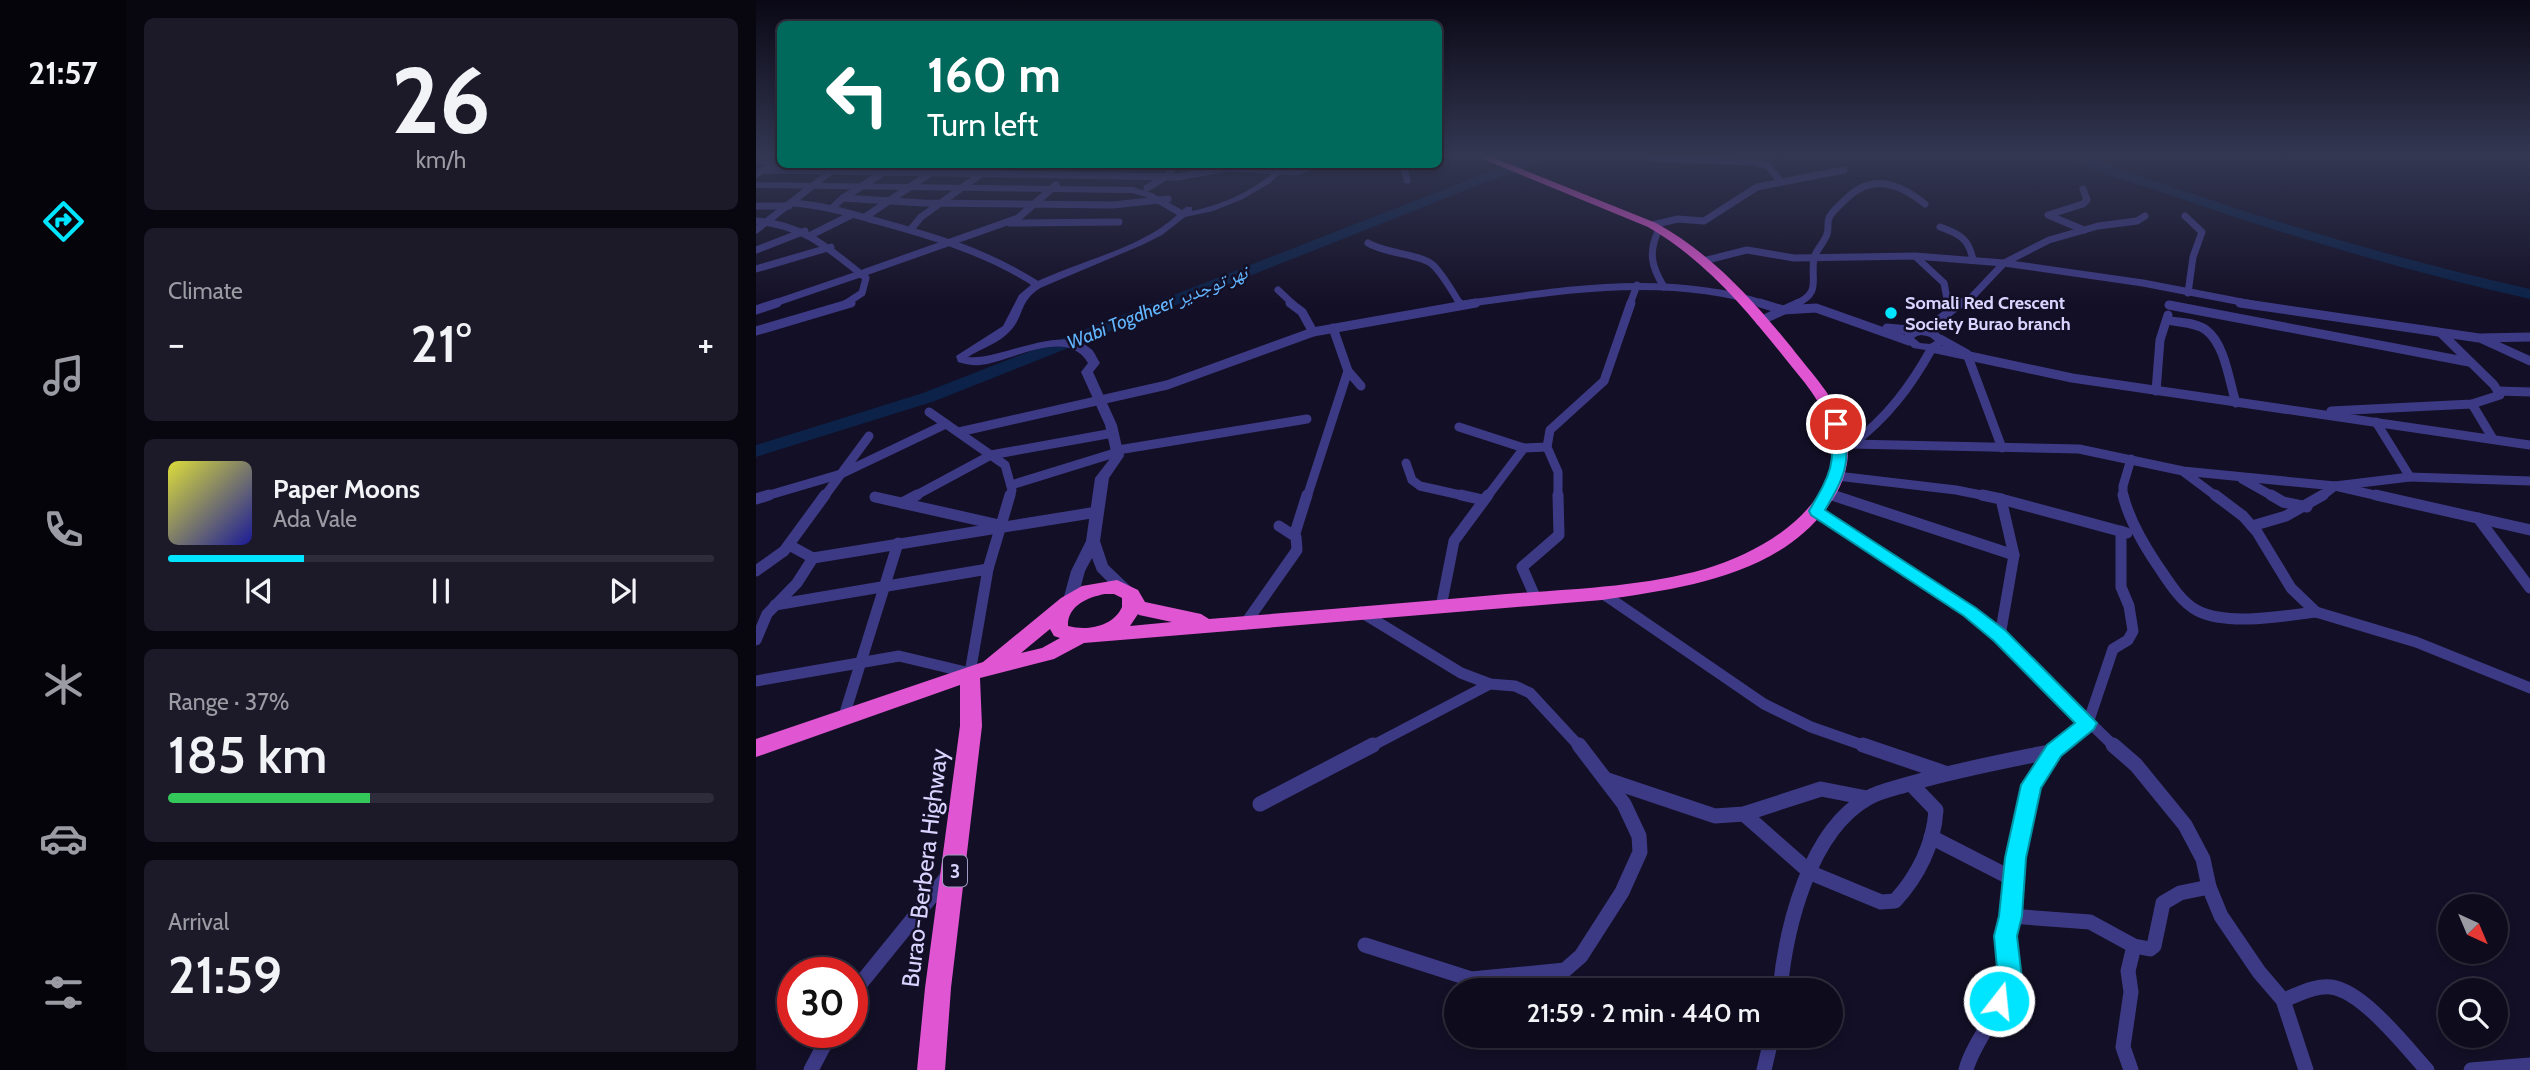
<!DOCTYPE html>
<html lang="en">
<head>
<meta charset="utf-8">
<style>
	body { margin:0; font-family:Cabin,"Noto Naskh Arabic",sans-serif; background:#1c1929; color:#f1f3f6; height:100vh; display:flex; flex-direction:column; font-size:26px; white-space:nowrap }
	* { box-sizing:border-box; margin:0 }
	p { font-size:23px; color:#9b9ba3 }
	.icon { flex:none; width:38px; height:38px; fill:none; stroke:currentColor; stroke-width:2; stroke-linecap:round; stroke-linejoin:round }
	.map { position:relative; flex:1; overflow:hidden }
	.side { display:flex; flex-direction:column; gap:18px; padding:18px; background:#08060f; width:630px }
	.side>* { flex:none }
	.hud { position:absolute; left:21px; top:21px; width:665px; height:147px; border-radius:10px; box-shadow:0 4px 10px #0003,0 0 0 2px #2e2b3b; background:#00695c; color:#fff; overflow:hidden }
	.needle { width:46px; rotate:136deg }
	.fabs { position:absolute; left:1682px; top:894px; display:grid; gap:14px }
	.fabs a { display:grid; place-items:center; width:70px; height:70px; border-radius:50%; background:#0e0b1c; box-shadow:0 4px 10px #0003,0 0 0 2px #2e2b3b; font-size:35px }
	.speed { position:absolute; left:21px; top:957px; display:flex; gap:14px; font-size:35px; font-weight:700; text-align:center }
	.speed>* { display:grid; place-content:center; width:91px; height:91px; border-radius:50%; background:#0e0b1c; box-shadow:0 4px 10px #0003,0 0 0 2px #2e2b3b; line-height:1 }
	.speed .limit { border:10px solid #d22; background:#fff; color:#111 }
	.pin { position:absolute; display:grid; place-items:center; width:60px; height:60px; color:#fff; margin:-30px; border:4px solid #fff; border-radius:50%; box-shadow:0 2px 7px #0007 }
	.me { position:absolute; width:77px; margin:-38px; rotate:16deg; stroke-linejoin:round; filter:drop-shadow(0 0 5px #0008) }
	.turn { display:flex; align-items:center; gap:24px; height:147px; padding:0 35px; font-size:32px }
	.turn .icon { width:91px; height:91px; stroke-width:2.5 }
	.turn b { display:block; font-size:49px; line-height:60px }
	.big { font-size:52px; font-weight:600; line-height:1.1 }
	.side .tile { flex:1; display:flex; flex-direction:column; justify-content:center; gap:10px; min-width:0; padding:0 24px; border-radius:10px; background:#1c1929 }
	.side .dial { align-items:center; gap:0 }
	.dial b { font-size:91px; line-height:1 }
	.song { display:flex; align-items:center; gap:21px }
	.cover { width:84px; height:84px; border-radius:10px; background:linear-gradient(135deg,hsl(60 70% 55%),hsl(240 70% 35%)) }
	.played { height:7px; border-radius:4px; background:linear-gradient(90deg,#00e5ff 25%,#2e2b3b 25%) }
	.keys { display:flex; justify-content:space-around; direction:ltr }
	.heat { display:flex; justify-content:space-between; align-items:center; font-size:38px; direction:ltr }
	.charge { height:10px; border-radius:5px; background:linear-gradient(90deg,#34c759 37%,#2e2b3b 0) }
	.trip { position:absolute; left:688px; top:978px; width:399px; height:70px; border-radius:35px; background:#0e0b1c; box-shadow:0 4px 10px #0003,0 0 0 2px #2e2b3b; font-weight:600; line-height:70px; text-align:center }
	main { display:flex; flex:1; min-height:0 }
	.tabs { display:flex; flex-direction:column; width:126px; justify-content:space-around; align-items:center; background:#06040b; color:#9b9ba3 }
	.tabs .icon { width:49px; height:49px }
	.tabs .current { color:#00e5ff }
	.tabs b { font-size:32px; color:#f1f3f6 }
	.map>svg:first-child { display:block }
</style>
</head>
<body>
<main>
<nav class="tabs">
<b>21:57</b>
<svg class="icon current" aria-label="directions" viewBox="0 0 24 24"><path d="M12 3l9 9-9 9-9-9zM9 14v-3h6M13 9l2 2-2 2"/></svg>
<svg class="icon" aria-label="music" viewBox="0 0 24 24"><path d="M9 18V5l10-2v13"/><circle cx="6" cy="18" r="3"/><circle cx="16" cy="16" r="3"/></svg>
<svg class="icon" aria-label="phone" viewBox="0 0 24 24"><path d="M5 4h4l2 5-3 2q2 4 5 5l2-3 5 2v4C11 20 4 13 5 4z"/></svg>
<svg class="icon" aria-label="climate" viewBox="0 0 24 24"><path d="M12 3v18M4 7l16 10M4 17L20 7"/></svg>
<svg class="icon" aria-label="car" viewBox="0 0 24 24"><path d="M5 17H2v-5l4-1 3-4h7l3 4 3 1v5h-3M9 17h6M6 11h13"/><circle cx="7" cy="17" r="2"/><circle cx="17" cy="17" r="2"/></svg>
<svg class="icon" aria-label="filters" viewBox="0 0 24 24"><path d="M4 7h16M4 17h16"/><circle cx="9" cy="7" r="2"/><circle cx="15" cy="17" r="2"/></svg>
</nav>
<section class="side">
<div class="tile dial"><b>26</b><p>km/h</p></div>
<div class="tile"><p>Climate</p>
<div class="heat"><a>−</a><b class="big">21°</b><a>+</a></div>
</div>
<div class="tile">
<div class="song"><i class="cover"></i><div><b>Paper Moons</b><p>Ada Vale</p></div></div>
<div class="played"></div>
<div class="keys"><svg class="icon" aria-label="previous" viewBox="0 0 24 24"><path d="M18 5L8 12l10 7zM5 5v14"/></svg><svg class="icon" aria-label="pause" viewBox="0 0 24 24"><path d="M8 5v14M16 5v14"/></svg><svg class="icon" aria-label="next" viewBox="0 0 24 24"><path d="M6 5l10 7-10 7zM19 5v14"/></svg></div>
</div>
<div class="tile"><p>Range · 37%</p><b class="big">185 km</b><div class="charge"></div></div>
<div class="tile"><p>Arrival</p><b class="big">21:59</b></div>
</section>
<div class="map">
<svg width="1774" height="1070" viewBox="0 0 1774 1070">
	<rect width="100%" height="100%" fill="#130f26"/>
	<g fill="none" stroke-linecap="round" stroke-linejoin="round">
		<g fill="#0c2248" fill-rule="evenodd">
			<path d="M787,155H805L730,182L179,401L0,457V445L167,393L722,176Z"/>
			<path d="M1308,155H1326C1473,209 1621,255 1774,289V299C1646,270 1521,233 1397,189C1375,182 1324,168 1308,155Z"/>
		</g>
		<g stroke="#3d3a85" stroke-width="7">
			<path d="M893,158L999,162L1012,166L1024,181"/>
			<path d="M0,161H22"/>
			<path d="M647,164L651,180"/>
			<path d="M9,170L421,177L472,168L541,172L560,164"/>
			<path d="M0,174L24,160"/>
			<path d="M391,188L414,174L415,169L406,164"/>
			<path d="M1327,189L1331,200L1327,204L1292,215L1328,230"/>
			<path d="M87,198L128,172"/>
			<path d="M36,203C66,205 93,213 121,221C179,237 231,252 282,285"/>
			<path d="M0,206H33"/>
			<path d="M76,208L87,198L167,203L357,205L412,199"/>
			<path d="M1429,216L1446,232L1437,257L1432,293"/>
			<path d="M109,217L188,164"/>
			<path d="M0,221C49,225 73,249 110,278L106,293L89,304"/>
			<path d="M254,223L363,222"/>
			<path d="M896,225L922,219L948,221L1001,187L1088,170"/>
			<path d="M1184,227C1204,234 1213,239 1217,260"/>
			<path d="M155,229L165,217L239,164"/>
			<path d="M903,229C892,252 895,266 908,287"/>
			<path d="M0,230L55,187"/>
			<path d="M55,235L95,215"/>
			<path d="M612,243C629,254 669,254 679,267C688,277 697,292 704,304"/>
			<path d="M0,250L49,231"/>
			<path d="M1160,257L1188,283L1192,304"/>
			<path d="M951,260L991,250L1038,258L1159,256L1248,263L1387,283L1496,304"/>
			<path d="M0,269L75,247"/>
			<path d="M104,274L262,218L300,185"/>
			<path d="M522,290L537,304"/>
			<path d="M16,304L104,274"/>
			<path d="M708,304C807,290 911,273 1009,304"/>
			<path d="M874,304L881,285"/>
			<path d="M1040,304C1066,292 1054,280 1058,258C1060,250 1068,243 1071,234C1073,229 1071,223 1073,218C1076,211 1086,203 1091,198C1117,173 1144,184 1169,204"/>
			<path d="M1201,304L1214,299L1248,263L1293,240L1342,226L1381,221L1389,216"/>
		</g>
		<g stroke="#3d3a85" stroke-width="9">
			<path d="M534,303L546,312L557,332"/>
			<path d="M703,303L704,305"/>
			<path d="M1004,303L1027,310L1060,308L1153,341"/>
			<path d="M1191,303L1193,312"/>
			<path d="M1484,303L1723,338L1774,337"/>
			<path d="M1413,305L1713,362"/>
			<path d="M0,310L21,303"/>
			<path d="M1411,320C1423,323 1439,322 1450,330C1469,344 1473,381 1480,403"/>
			<path d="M1004,321L1043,303"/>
			<path d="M577,328L592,371L605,386"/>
			<path d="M1131,328L1163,331"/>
			<path d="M0,331L95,303"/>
			<path d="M1168,331L1205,303"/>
			<path d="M1184,339L1211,354L1246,448"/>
			<path d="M1726,339L1774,361"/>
			<path d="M1400,391L1404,340L1412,315"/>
			<path d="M1742,391L1774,392"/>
			<path d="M1716,404L1737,439"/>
			<path d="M1575,411L1716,404L1744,395L1738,385L1685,333"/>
			<path d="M173,412L249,465L256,490L254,497"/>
			<path d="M703,427L768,448"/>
			<path d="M203,432L411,385L557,332L720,303"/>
			<path d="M1095,444L1323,449L1427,471L1579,486L1654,477L1620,422"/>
			<path d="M1096,444C1131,418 1155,386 1176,348L1316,378L1774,445"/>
			<path d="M362,450L551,419"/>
			<path d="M650,463L656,480L664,486L713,497"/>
			<path d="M1429,473L1461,497"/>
			<path d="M1081,476L1200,490L1235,497"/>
			<path d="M1654,477L1774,481"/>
			<path d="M1486,479L1518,497"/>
			<path d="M255,485L362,452"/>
			<path d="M1072,494L1081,497"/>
			<path d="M7,497L85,474L190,424"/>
			<path d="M68,497L113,436"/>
			<path d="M157,497L235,455L357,433"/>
			<path d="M551,497L592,371"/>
			<path d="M731,497L768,448L791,447"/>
			<path d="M802,497V472L791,447L794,430L848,381L875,303"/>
			<path d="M1367,497V486L1375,459"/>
			<path d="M1565,497L1579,486L1627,497"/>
		</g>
		<g stroke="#3d3a85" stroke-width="11">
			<path d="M705,495L727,500"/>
			<path d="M1076,495L1258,555"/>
			<path d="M1226,495L1245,499L1258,555L1244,636"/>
			<path d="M1367,495C1373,520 1386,542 1400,563C1411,579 1424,602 1442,611C1472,626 1528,616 1560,612"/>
			<path d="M1459,495L1487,516L1501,532L1535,588L1560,612L1660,642L1774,688"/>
			<path d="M1515,495L1527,502L1551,507"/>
			<path d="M1620,495L1774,530"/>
			<path d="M119,497L239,524"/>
			<path d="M0,499L13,495"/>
			<path d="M1245,499L1371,533"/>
			<path d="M146,503L161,495"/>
			<path d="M1061,511L1214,612L1244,636L1359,747"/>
			<path d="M1722,518L1774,588"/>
			<path d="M1496,526L1530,516L1567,495"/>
			<path d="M539,533L551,495"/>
			<path d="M57,558L341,512"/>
			<path d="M0,571L28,551L69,495"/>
			<path d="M846,593L1008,704L1055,727L1112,747"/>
			<path d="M780,599L766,567L803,535L802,495"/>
			<path d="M19,605L232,569"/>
			<path d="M685,607L698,541L732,495"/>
			<path d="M605,612L705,673L734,684L759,686L774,693L824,747"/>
			<path d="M489,624L541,550L540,537L523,526"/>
			<path d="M0,640L11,614L41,583L57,558L33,545"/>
			<path d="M0,681L143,656L214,673L232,569L254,495"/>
			<path d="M88,716L142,543"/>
			<path d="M614,747L734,684"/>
			<path d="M1303,747L1332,723L1357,649L1372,640L1377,631L1373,606L1365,587V531"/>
		</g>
		<g stroke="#3d3a85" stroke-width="15">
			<path d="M1107,745L1189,773"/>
			<path d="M1357,745L1380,765L1429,825L1447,859L1453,887L1465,916L1503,972L1527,1000L1550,1070"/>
			<path d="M849,779L959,816L988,814L1065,789L1111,798"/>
			<path d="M504,804L617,745"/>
			<path d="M988,814L1055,873L1125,902L1139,901C1162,876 1178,844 1180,810L1155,784"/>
			<path d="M1175,837L1257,879"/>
			<path d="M1254,916L1334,922L1378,946L1394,949L1398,946L1407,903L1424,893L1453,887"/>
			<path d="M609,945L715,979L809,970L825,956L866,892L884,852L883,836L868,804L823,745"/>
			<path d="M1024,990C1030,928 1053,831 1112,798C1124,791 1140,788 1153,784C1200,770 1249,761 1298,751"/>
			<path d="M96,994L191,877"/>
			<path d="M1527,1000C1542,995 1559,985 1575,987C1607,991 1650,1047 1671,1070"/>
			<path d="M55,1070L75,1032"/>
			<path d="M1008,1070L1016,1036"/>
			<path d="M1210,1070C1217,1041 1252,1002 1254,979C1255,965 1248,950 1249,936C1250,927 1254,919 1255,910C1260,858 1262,780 1305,745"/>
			<path d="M1375,1070L1367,1047L1375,992L1372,971L1378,946"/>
			<path d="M1715,1070L1774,1065"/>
		</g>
		<g fill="#3d3a85" fill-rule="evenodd">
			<path d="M80,164H90L65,183L377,187L396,193L426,210L430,207H436V211C468,204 503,189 526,164H535L514,183L487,199L457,211L429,217L406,235L386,245L284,288C263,302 269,314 255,330C244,343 226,348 212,357C244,361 306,322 335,349C339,352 341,359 344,363L337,372L361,425L368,456L353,478L344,541L352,565L374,586L376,590L374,594H364L341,571L336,558L329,571L320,604H310L307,600L315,571L330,541L339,478L356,456L349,425L325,372L332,363C311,326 255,362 224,365C217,366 209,364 202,362L200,356L247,326L263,295L276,284C321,261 385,249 421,215L390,197L376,193L0,188V182L55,183Z"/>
			<path d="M1163,328L1182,332L1190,342L1176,351L1157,348L1147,339L1150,332ZM1164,334L1174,337L1179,341L1174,344L1164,343L1158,338Z"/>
		</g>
		<path fill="#e055d1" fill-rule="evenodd" d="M717,155H731L900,223C956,254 996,299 1036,348C1055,373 1079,397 1089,427C1096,451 1091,478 1077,499C1028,575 929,588 846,600L328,643L298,659L224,678L226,726L195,988L189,1070H161L169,988L204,726V685L0,757V739L227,662L305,598L326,586L361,580L382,590L389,602L445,614L453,619C552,611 651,603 750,594C816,589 885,587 949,569C1035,543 1121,474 1049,383C1001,324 959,266 892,227ZM349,594H358L366,598V607C357,627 331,631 312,626C311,606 332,597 349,594ZM382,614L383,615L416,622L374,626ZM294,629L298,636L304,638L286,648L265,653Z"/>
	</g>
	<linearGradient id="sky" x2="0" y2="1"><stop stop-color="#0a0815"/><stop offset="0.51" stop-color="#333752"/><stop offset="1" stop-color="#333752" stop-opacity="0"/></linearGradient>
	<rect width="1774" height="305" fill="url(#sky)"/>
	<path fill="#00e5ff" stroke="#0095a6" stroke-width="2" d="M1080,420L1087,424C1096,463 1088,477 1069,510L1220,608L1250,631L1341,723L1338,729L1305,756L1285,788L1270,858L1266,916L1261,936L1266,979L1251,1010L1243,1014L1234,1010L1231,1001L1242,978L1238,936L1243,916L1249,858L1265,785L1291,745L1319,723L1238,641L1208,616L1055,515L1053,511C1072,478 1082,464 1073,424Z"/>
	<circle fill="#00e5ff" stroke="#130f26" stroke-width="2.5" cx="1135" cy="313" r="7"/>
	<g text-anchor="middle" stroke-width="5" stroke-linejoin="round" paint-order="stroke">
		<g font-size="18" font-weight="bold" fill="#d9d4ff" stroke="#130f26" text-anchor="start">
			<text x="1149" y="309">Somali Red Crescent<tspan x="1149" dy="21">Society Burao branch</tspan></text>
		</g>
		<g font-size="19" font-style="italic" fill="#62b6ff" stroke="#130f26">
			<text transform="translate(401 307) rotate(-22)" y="7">Wabi Togdheer نهر توجدير</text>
		</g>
		<rect fill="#130f26" stroke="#9e99be" stroke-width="2" x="187" y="855.5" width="24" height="31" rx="5"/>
		<g font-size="19" font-weight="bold" fill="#d9d4ff">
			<text x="199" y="878">3</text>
		</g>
		<g font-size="24" fill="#d9d4ff" stroke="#130f26">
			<text transform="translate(169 868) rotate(-83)" y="8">Burao-Berbera Highway</text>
		</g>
	</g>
</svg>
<div class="fabs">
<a><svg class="needle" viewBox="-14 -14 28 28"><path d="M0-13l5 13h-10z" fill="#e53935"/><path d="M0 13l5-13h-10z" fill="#9b9ba3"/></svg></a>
<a><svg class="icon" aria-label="search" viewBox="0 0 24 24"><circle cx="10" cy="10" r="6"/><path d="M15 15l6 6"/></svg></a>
</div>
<div class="speed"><div class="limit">30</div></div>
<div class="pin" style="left:1080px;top:424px;background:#d93025"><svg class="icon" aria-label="arrive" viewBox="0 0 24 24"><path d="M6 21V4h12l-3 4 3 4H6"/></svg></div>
<svg class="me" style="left:1243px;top:1001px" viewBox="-20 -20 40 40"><circle r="17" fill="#00e5ff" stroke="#fff" stroke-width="3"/><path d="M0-11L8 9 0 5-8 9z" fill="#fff"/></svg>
<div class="trip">21:59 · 2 min · 440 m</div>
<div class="hud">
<div class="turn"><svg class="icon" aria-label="left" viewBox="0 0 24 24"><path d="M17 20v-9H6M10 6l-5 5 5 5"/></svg><div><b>160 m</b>Turn left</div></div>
</div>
</div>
</main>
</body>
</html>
